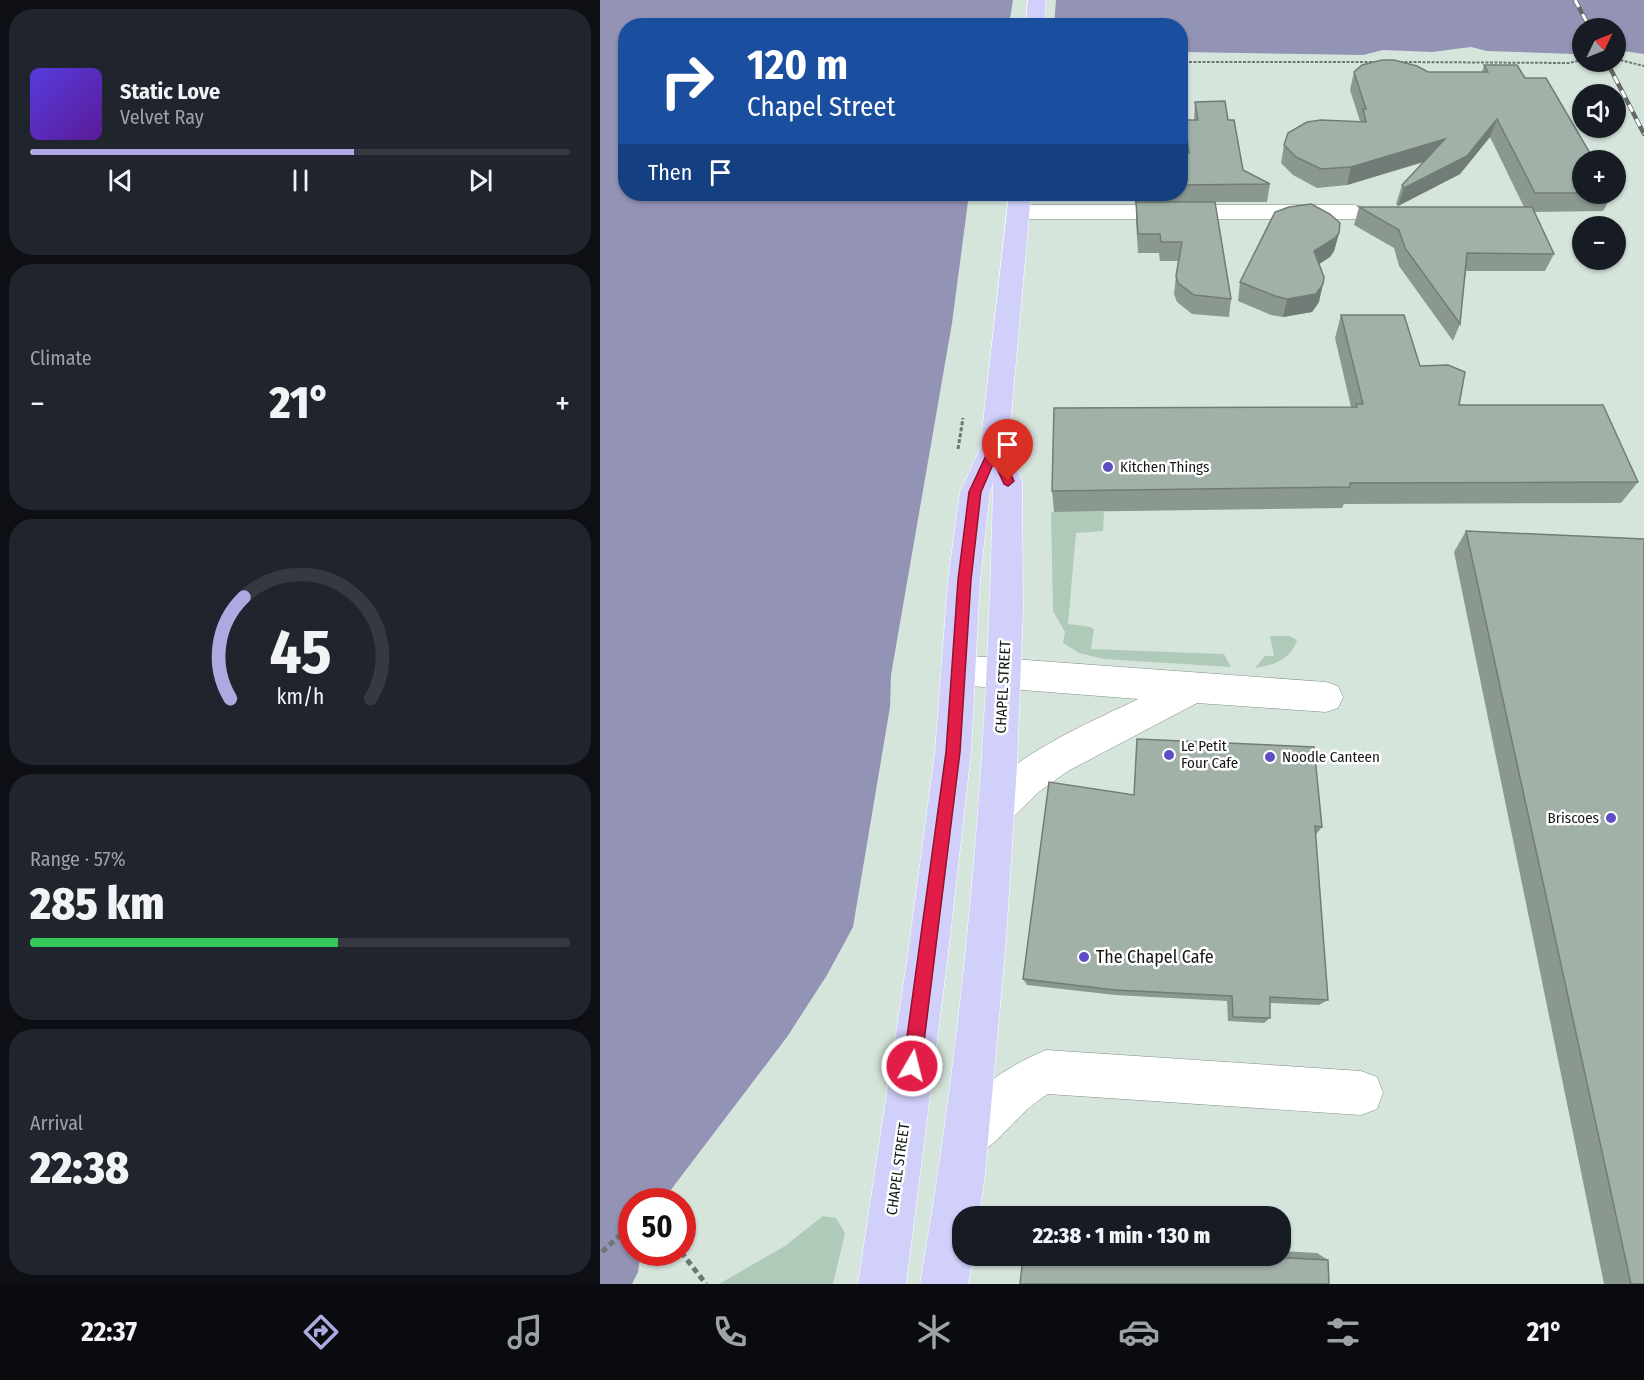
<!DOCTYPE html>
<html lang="en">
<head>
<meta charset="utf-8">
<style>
	body { margin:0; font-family:"Fira Sans Condensed",sans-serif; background:#20242c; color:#f1f3f6; height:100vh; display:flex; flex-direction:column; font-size:22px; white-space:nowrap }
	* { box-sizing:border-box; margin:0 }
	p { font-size:20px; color:#9ea1a6 }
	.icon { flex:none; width:33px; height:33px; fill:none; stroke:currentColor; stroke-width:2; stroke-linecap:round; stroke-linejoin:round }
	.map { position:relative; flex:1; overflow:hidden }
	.panel { display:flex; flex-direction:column; gap:9px; padding:9px; background:#0d0f14; width:600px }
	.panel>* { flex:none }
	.banner { position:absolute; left:18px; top:18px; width:570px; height:183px; border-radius:24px; box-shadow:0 2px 4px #0004; background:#1a4fa0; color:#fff; overflow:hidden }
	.needle { width:39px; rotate:47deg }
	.fabs { position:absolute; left:972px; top:18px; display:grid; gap:12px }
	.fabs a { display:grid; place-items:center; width:54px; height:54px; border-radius:50%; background:#171b24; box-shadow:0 2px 4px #0004; font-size:30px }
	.speed { position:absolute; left:18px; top:1188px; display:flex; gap:12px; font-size:30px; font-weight:700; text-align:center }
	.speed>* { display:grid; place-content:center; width:78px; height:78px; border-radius:50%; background:#171b24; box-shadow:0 2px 4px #0004; line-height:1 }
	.speed .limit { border:9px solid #d22; background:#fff; color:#111 }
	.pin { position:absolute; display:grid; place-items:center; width:51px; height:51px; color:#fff; margin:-62px -26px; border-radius:50% 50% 50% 0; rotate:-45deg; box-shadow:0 0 6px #0007 }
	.pin .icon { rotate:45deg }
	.me { position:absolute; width:66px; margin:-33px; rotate:8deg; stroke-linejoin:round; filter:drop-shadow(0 0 4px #0008) }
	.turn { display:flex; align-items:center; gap:21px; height:126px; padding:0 30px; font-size:27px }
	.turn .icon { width:78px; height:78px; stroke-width:2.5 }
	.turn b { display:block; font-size:42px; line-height:51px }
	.then { display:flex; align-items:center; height:57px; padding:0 30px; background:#0003; gap:12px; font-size:22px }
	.big { font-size:45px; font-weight:800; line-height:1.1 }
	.panel .card { flex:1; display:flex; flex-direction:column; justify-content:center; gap:9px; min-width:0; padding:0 21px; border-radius:24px; background:#20242c }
	.panel .dial { align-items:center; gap:0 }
	.dial svg { height:156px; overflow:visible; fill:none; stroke:#363941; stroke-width:7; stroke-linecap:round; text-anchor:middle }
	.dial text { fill:#f1f3f6; stroke:none }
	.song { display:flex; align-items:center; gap:18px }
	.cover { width:72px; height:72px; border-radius:9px; background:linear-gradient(135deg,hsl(250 70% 55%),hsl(270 70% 35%)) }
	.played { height:6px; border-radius:3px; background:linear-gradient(90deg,#aea9e0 60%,#363941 60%) }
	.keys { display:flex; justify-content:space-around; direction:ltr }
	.heat { display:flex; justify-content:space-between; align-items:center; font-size:33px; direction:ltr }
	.charge { height:9px; border-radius:4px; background:linear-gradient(90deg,#34c759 57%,#363941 0) }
	.trip { position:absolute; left:352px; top:1206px; width:339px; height:60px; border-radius:24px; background:#171b24; box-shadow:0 2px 4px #0004; font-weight:800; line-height:60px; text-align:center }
	.tab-bar { display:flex; height:96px; justify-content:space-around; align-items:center; background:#090b0e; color:#9ea1a6 }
	.tab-bar .icon { width:42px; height:42px }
	.tab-bar .on { color:#aea9e0 }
	.tab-bar b { font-size:27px; color:#f1f3f6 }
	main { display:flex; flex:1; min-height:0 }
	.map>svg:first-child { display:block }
</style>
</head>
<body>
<main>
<section class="panel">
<div class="card">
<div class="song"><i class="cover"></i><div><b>Static Love</b><p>Velvet Ray</p></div></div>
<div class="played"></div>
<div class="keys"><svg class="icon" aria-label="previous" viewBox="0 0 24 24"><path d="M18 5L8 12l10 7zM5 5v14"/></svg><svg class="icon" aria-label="pause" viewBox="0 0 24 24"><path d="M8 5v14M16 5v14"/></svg><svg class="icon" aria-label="next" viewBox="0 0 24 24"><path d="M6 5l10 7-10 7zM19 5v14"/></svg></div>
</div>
<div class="card"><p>Climate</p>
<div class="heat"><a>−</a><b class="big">21°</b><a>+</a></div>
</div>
<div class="card dial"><svg viewBox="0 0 100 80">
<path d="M14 69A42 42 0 1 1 86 69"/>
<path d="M14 69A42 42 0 0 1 21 17" stroke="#aea9e0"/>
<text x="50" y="56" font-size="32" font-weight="700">45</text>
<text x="50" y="72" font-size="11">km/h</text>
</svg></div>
<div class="card"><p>Range · 57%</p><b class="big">285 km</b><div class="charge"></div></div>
<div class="card"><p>Arrival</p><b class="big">22:38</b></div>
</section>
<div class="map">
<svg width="1044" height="1284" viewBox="0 0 1044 1284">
	<rect width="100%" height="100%" fill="#d6e5dc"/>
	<g fill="#b0caba">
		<path d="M451,512H504L503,531L476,533L468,624L491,627L494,630L491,649L624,654L631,667L504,659L479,653L463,643L465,632L453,611Z"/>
		<path d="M670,636H690L697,640C691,660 673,665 655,668L665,656H674Z"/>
		<path d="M223,1216L236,1218L245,1233L233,1284H119L185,1246Z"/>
	</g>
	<path fill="#9394b5" d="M0,0H1044V54L1016,50V28H982V51L973,54L887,51L871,47L832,52L783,50L763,55L581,52L580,26H26V194H369L352,323L291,675L290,707L253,927L227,975L187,1037L73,1187L64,1201L32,1202V1252L41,1253L38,1272L32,1284H0Z"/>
	<path fill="#d6e5dc" d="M413,0H456L454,26L409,25Z"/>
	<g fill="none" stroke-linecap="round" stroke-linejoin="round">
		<g stroke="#7f8d84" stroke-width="1">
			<g id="minor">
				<path d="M418,205H755L763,207L766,212L763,217L755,219H418L410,217L407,212L410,207Z"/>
				<path d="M358,655L726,682L738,686L743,697L738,708L726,712L597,703L468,771L440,791L410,820L397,825L384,820L378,807C399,759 492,722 538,699L358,685L346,680L341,670L346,660Z"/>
				<path d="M446,1050L761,1071L777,1077L783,1093L777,1109L761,1115L448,1094C416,1113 396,1149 366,1162L350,1155L343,1139C361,1096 405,1067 446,1050Z"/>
			</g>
		</g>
		<g stroke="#fff" stroke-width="1">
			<g id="major">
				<path d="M428,0H446L444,26H426Z"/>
				<path d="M409,194H431L408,449L422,481L423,610L417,765L406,939L385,1174L379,1216H363V1256H373L368,1284H320C366,1020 388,751 393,483L390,492L380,580L371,752L348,954L306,1284H258L308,954L335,752L348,580L360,492L380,449Z"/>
			</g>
		</g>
		<g stroke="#6d7671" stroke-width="2" stroke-dasharray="3 1.5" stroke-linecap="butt">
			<path d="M1016,59L1044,66"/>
			<path d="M580,62H775"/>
			<path d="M800,62L969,63L982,60"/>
		</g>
		<path stroke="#6d7671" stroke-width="3" stroke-dasharray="4 2" stroke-linecap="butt" d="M358,449L363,418"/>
		<g stroke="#6d7671" stroke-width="5" stroke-dasharray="6 4" stroke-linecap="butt">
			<path d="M2,1252L32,1224"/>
			<path d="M81,1252L106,1284"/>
		</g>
		<use href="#minor" fill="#fff" fill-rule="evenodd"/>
		<use href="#major" fill="#d0d0fb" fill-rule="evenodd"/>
		<g stroke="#606964" stroke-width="4.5">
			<g id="rail">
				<path d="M975,0L990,28"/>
				<path d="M1007,62L1044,134"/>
			</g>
		</g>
		<use href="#rail" stroke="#fff" stroke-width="3" stroke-dasharray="8" stroke-linecap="butt"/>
	</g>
	<g fill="#8b9890">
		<path d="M884,65L925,78L982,160V194H1013L1003,211L934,212L954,254L945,271H866L860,324L853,341L799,266L794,248L754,225L759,207H924L890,137L860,174L798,206L796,204L802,185L824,162L747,185L717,188L693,175L681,163L684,145L760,121L750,90L754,72H882Z"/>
		<path d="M595,102L628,120L643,170L670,184L667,202H590L631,299L629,317L592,314L577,302L574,294L576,276L578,261H560L559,253H538L536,221V203H535L534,194H580V153H586L584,138L585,120H594Z"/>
		<path d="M739,233L734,251L730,257L719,264V302L712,312L683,317L671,315L638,301L640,282Z"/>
		<path d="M741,315L820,366L859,405L1038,482L1021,503L744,504L742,508L454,512L452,491L751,407L735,338Z"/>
		<path d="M866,531L1044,1284H1004L854,552Z"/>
		<path d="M449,782L722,827L715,836L728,1000L719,1005L670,1003V1018L664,1023L628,1021L627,1001L515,995L427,985L423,979Z"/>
		<path d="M681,1251L717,1253L728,1260L423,1256H681Z"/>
	</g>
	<g fill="#717c76">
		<path d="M897,119L890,137L860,174L798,206L804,188Z"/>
		<path d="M845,139L839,157L747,185L751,167Z"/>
		<path d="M739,233L734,251L730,257L710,270L714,251Z"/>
		<path d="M723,284L719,302L712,312L683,317L687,299Z"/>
	</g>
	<g fill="#a2b1a8" stroke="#717c76" stroke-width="1.5">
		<path d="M782,60H794L817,66L828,72H888L884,65H917L925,78H946L994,160H982V193H935L897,119L867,156L804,188L802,185L845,139L751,167L721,169L696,157L684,145L688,133L707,122L721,120L766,122L763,109H766L754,72L762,65Z"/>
		<path d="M625,101L628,120H634L643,170L670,184L580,185V153H589L585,120H598L595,102Z"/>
		<path d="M536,202H615L631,299L594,295L578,283L576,276L582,242H561L560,234H538Z"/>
		<path d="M711,204L730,214L740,223L739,233L735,238L714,251L724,277L723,284L716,294L687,299L675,296L640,282L675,212L689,207Z"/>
		<path d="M759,207H932L954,254L867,253L860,324L805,248L799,230Z"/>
		<path d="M741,315H804L820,366L848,365L865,372L859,405H1003L1038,482L750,483V487L452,491L454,408L757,407L756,404H763Z"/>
		<path d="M866,531L1044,539V1284H1031Z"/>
		<path d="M537,739L714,747L722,827L715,826L728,1000L670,997V1018L633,1017L632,996L515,990L423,979L449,782L534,795Z"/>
		<path d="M423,1256H651L728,1260L729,1284H420Z"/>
	</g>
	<path fill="#e11d48" stroke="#92132f" stroke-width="1.5" d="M394,445L400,449L414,481L408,486L404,484L394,462L381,492L371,580L360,752L321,1066L319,1072L312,1075L306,1072L303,1066L346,752L358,580L369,492L389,449Z"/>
	<g fill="#5d4ec6" stroke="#fff" stroke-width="2">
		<circle cx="508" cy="467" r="6"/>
		<circle cx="569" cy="755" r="6"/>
		<circle cx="670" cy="757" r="6"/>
		<circle cx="1011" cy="818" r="6"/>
		<circle cx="484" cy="957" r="6"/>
	</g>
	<g text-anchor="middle" stroke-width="5" stroke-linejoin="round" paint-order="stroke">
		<g font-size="15" fill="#141916" stroke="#fff" text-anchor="start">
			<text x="520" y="472">Kitchen Things</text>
			<text x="581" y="751">Le Petit<tspan x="581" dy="17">Four Cafe</tspan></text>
			<text x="682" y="762">Noodle Canteen</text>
			<text x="999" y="823" text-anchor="end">Briscoes</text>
		</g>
		<g font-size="15" fill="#141916" stroke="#fff">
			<text transform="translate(403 687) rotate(-87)" y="5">CHAPEL STREET</text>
			<text transform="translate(298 1169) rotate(-82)" y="5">CHAPEL STREET</text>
		</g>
		<g font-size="18" fill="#141916" stroke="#fff" text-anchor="start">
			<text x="496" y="963">The Chapel Cafe</text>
		</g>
	</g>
</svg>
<div class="fabs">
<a><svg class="needle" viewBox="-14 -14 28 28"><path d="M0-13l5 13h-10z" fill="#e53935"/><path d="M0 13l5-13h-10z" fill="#9ea1a6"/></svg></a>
<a><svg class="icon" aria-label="sound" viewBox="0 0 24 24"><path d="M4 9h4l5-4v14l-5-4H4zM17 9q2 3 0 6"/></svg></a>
<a>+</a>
<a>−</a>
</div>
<div class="speed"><div class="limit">50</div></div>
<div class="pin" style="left:408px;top:481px;background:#d93025"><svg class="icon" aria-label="arrive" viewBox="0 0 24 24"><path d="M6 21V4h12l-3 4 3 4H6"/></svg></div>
<svg class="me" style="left:312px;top:1066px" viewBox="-20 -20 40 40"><circle r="17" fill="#e11d48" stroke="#fff" stroke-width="3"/><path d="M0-11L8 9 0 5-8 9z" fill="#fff"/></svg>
<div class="trip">22:38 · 1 min · 130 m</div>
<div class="banner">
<div class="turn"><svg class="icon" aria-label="right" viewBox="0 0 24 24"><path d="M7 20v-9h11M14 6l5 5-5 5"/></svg><div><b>120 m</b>Chapel Street</div></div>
<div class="then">Then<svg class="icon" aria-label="arrive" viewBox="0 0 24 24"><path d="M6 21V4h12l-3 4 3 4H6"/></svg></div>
</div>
</div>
</main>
<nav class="tab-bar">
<b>22:37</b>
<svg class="icon on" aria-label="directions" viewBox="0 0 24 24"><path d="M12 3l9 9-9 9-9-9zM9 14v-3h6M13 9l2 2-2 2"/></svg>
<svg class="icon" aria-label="music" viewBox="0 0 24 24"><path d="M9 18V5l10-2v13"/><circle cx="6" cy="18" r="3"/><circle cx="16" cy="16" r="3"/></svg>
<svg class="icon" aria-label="phone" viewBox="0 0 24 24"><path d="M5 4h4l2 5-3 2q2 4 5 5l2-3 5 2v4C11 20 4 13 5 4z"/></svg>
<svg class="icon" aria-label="climate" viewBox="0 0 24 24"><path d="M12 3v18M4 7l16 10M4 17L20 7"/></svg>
<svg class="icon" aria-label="car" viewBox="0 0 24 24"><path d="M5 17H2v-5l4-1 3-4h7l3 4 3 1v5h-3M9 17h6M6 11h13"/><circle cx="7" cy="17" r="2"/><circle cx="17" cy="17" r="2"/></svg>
<svg class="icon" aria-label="filters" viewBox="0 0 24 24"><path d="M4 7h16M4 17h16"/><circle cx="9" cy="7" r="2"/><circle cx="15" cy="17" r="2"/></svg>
<b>21°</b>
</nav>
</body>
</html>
